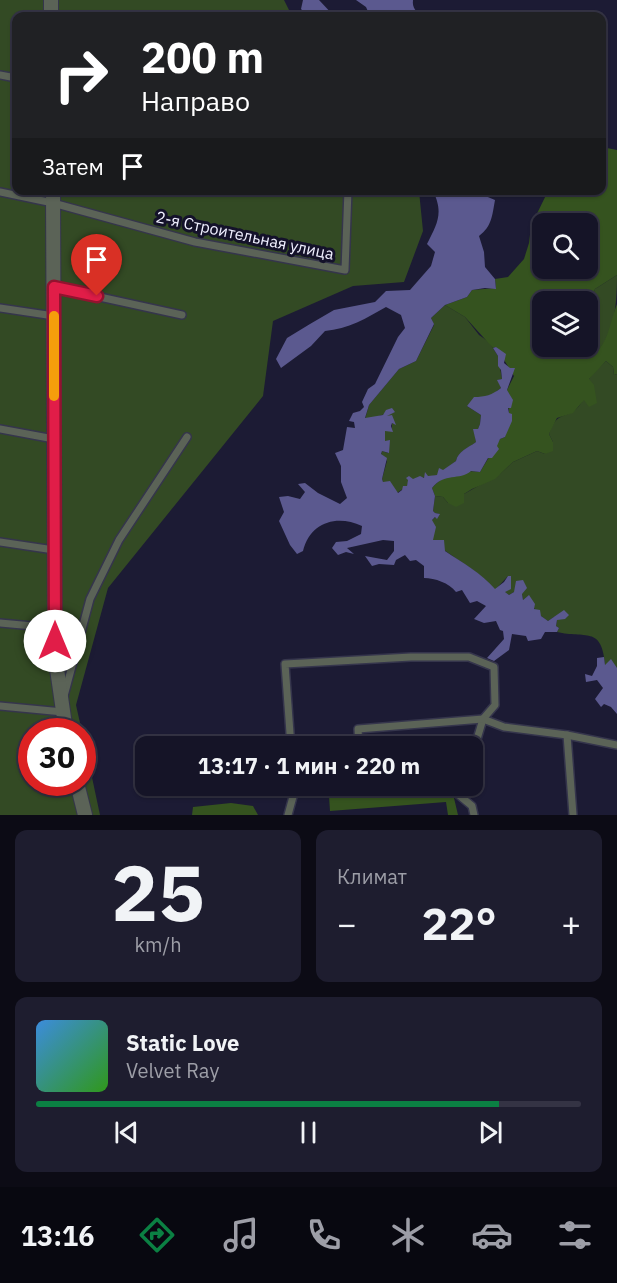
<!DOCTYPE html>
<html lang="ru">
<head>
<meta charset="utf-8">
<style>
	body { margin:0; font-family:"IBM Plex Sans",sans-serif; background:#1e1d2f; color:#f1f3f6; height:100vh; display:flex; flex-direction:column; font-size:22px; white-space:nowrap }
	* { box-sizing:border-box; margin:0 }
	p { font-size:20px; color:#9d9ea7 }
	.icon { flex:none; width:33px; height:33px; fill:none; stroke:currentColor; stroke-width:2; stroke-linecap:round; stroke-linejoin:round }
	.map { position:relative; height:815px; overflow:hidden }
	.details { display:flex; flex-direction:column; gap:15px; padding:15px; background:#0c0b15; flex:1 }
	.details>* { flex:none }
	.hud { position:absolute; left:12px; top:12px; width:594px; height:183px; border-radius:12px; box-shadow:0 2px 4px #0004,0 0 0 2px #343344; background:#202124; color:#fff; overflow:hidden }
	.buttons { position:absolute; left:532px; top:213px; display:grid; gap:12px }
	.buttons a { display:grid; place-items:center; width:66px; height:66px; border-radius:12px; background:#151427; box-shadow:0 2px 4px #0004,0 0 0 2px #343344; font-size:30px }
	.speed { position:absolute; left:18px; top:718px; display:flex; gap:12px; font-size:30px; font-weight:700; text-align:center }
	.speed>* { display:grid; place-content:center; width:78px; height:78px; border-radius:50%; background:#151427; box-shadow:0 2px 4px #0004,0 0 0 2px #343344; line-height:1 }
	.speed .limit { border:9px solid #d22; background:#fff; color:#111 }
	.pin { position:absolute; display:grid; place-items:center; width:51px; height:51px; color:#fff; margin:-62px -26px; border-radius:50% 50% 50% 0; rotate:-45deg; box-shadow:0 0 6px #0007 }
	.pin .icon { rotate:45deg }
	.me { position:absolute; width:66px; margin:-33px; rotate:0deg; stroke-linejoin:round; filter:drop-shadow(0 0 4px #0008) }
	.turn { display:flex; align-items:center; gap:21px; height:126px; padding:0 30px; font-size:27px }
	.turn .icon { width:78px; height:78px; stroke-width:2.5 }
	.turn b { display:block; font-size:42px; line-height:51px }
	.then { display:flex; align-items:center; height:57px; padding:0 30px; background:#0003; gap:12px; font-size:22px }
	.big { font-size:45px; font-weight:700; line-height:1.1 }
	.details .widget { flex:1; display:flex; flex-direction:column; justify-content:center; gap:9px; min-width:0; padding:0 21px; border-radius:12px; background:#1e1d2f }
	.details .dial { align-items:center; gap:0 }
	.dial b { font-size:78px; line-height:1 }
	.song { display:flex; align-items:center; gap:18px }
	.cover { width:72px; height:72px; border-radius:9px; background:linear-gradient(135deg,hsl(210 70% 55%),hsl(110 70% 35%)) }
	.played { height:6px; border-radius:3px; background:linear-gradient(90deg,#0b8043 85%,#343344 85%) }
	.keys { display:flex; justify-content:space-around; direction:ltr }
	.heat { display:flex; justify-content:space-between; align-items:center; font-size:33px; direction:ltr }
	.details .tiles { flex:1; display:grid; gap:15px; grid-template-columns:1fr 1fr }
	.widget:last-child { grid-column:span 2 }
	.trip { position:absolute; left:135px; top:736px; width:348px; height:60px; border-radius:12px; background:#151427; box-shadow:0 2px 4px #0004,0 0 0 2px #343344; font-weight:700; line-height:60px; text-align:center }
	.tabs { display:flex; height:96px; justify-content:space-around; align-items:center; background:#080810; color:#9d9ea7 }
	.tabs .icon { width:42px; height:42px }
	.tabs .active { color:#0b8043 }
	.tabs b { font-size:27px; color:#f1f3f6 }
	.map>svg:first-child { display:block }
</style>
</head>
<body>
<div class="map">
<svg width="617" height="815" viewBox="0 0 617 815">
	<rect width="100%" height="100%" fill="#1c1b34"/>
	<g fill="#334a24">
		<path d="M0,0H284L292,16H16V190L419,191L423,231L404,282L353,286L273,321L263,396L108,588L76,705L82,732H32V783H82L83,735L100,815H0Z"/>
		<path d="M617,275C617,304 615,353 580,359L572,347L588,346V305L595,289Z"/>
		<path d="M445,305L465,317L479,335L489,342L498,356L502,379L498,380L501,388L493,394L467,406L481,415L480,424L478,429H474L476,442C469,448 458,451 456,461L438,475L409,480L407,486L397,493L390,482H383L382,479L387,461L381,455L382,451L388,453V441H385V430L392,429V423L395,424L388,417L386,416L395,411L369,419H365L369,405L399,369L416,361L434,325L431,318Z"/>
		<path d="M606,361L613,367L614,375L617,374V668L605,665C602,625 585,639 557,632L559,628L556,626L557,620L554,617L548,621C537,614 533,608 528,596L523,600L522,594L514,592L509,595L504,592L508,576L495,590C478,569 453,559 433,541L432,520L439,514L435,513L433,511L435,496L443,497L448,503H464V494L501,473L513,462L537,451L545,454L553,442L549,434C558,408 567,421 579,406C586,398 584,387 589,379C593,372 601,366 606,361Z"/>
	</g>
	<g fill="#35531f" fill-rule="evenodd">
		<path d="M602,147L617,150V275L595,289L588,305V302H543V346L572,347L579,359C609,354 608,326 617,304V374L614,375L613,367L606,361L589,379L594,385L597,403L589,407L584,400L573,413L557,418L549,434L553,442V451L545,454L537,451L513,462L495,479L472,489L464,494V503L456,507L448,503L443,497L435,496L432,488C442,475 464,469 480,472L500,439L505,437L509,413L507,390L514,376L496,347L493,348L465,317L445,305L467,297L472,290L496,288L495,279L508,277L524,259L529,243L531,226L548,191L602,190ZM543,224H588V268H543Z"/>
		<path d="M441,788L454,798L458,815H448L446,802L330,811L329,796Z"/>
		<path d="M231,803L253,806L258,815H192L193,807Z"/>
	</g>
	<g fill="#5b598f">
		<path d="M303,0H319L334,16H308L301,9Z"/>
		<path d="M356,0H413C412,8 416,12 423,16H370L366,7Z"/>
		<path d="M433,191H480L483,195L495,200C492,216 492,226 479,236L484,252L485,267L495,279L496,289L485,288L472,290L467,297L445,305L431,318L434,324L416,361L399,369L369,405L365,418L383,415L386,410L392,408L395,412L387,416L392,415L396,425L392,423L391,426L393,432L385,431V441L390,440L389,453L382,451L381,454L387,458L382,479L383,482L390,481L398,493L402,490L403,486H407L408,480L406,478L409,476L413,479L420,476L424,478L425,472L428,476L437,475L439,468L443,470L456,461C458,451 468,448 476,442L473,429H478L480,424L481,415L467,406L474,397C485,397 492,395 501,388L497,380L502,379L501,370L498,366V356L493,348L496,347L506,354L504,363L510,368H515L507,390L513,400L511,408H508L509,413L512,414V421L505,437L500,439L497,446L499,449L492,458H488L480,472L471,471C459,481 445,472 432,488L435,496L433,511L435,513L440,514L437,519L435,517L432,520L436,527L433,540H444L445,551C463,563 481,573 495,589L504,582L508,576H511V589L505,592L509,595L514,592L516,581L523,580L527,588L522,594L523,600L529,595L535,604L534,609L540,610L541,616L548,621L564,610L569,615L565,619L557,620L556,626L559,628L557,632H545L541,639L528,641L526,636L512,634L509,650L494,661L487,658L504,639L503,631L500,630L496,621L484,623L474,619L486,606L477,601L470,603L462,590L456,592C449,583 435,578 424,578V566L416,560L410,561L405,555L396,560L394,565L379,564L372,566L365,556L387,560L394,551V541L383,540L347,548L354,554L346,552L338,555L332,548L336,542L347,541L361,534L362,526C337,514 310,522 303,551L297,554L290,545L279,521L284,512L279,497L288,496L300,499L305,492L298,484L305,483L318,493L340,504L347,498L341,482V466L335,453L343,450L347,427L355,428L354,422L349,421L353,413L360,411L364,407L362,402L368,389L375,384L398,337L405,328L401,315L386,307C367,318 348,329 325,331L311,346L281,368L276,359L287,338L310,324L334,310L375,302L386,291L410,290L431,266L435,252L427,244C437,224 444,213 433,191Z"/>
		<path d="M604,657L605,665L611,659L617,668V714L611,707L604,704L601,707L595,699L603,688L597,680L586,682L585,674L592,676L597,666V658Z"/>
	</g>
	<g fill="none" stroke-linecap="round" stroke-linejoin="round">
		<g stroke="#35354c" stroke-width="10">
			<g id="lane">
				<path d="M0,75L16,78"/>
				<path d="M0,192L53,203L195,242L345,270L348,190"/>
				<path d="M54,287L182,315"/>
				<path d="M0,308L54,316"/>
				<path d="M0,429L54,439"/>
				<path d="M0,542L54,550"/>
				<path d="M0,623L55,628"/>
				<path d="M64,696L90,599L119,540L187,437"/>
				<path d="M0,706L63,712"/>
				<path d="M567,735L573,815"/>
				<path d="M291,747L285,664L411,657H469L494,667L495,705L483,719L472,756"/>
				<path d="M359,747L358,729L483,719L504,727L567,735L617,745"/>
				<path d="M448,786L472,806L474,815"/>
				<path d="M294,793L409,786"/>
				<path d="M288,815L294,793V786"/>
			</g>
		</g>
		<g stroke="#35354c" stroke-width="16">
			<g id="street">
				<path d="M51,0V16"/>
				<path d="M53,190L55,655L66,732"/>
				<path d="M77,783L85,815"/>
			</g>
		</g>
		<use href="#lane" stroke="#5b6357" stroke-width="7"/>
		<use href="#street" stroke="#5b6357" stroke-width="14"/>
	</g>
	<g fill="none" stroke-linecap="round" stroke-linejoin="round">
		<g stroke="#92132f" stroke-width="15">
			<path id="route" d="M55,641L54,287L97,296"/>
		</g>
		<use href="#route" stroke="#e11d48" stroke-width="10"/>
		<path stroke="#f59e0b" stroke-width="10" d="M54,316V396"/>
	</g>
	<g text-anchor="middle" stroke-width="6" stroke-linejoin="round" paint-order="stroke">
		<g font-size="16" fill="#f0f0ff" stroke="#14122a">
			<text transform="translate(245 235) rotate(12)" y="6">2-я Строительная улица</text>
		</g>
	</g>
</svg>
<div class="buttons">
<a><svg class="icon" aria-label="search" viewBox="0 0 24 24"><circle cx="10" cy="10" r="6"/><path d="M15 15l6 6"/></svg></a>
<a><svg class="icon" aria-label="layers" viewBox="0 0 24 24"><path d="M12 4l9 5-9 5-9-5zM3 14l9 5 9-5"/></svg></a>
</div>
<div class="speed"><div class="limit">30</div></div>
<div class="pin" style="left:97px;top:296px;background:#d93025"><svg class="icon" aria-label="arrive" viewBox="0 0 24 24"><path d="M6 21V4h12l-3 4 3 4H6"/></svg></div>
<svg class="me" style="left:55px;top:641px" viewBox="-20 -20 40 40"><circle r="19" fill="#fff"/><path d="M0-13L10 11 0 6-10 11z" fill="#e11d48"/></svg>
<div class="trip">13:17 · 1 мин · 220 m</div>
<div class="hud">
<div class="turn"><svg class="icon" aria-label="right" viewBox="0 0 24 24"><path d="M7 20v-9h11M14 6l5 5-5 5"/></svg><div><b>200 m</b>Направо</div></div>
<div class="then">Затем<svg class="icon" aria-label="arrive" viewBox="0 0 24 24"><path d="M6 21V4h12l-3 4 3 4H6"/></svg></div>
</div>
</div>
<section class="details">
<div class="tiles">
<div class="widget dial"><b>25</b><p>km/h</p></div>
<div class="widget"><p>Климат</p>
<div class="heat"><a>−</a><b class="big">22°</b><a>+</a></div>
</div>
<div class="widget">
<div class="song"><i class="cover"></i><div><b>Static Love</b><p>Velvet Ray</p></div></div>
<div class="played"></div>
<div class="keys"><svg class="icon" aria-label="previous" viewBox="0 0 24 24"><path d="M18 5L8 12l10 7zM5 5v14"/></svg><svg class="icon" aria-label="pause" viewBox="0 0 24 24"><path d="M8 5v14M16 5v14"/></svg><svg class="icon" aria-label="next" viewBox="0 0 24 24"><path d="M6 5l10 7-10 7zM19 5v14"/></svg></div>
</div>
</div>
</section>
<nav class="tabs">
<b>13:16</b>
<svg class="icon active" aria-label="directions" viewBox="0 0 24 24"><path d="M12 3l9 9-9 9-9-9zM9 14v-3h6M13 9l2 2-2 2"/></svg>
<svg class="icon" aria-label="music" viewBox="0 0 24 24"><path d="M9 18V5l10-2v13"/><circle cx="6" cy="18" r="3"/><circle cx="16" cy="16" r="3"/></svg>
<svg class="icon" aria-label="phone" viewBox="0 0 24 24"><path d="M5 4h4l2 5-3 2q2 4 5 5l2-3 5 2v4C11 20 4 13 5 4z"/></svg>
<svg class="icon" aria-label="climate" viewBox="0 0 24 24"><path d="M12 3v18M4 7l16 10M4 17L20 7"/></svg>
<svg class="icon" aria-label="car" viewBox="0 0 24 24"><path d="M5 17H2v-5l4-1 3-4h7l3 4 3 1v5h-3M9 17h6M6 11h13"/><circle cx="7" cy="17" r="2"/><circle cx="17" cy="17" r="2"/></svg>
<svg class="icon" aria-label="filters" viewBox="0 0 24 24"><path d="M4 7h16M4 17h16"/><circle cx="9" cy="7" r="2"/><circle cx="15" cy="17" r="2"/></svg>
</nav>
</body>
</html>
